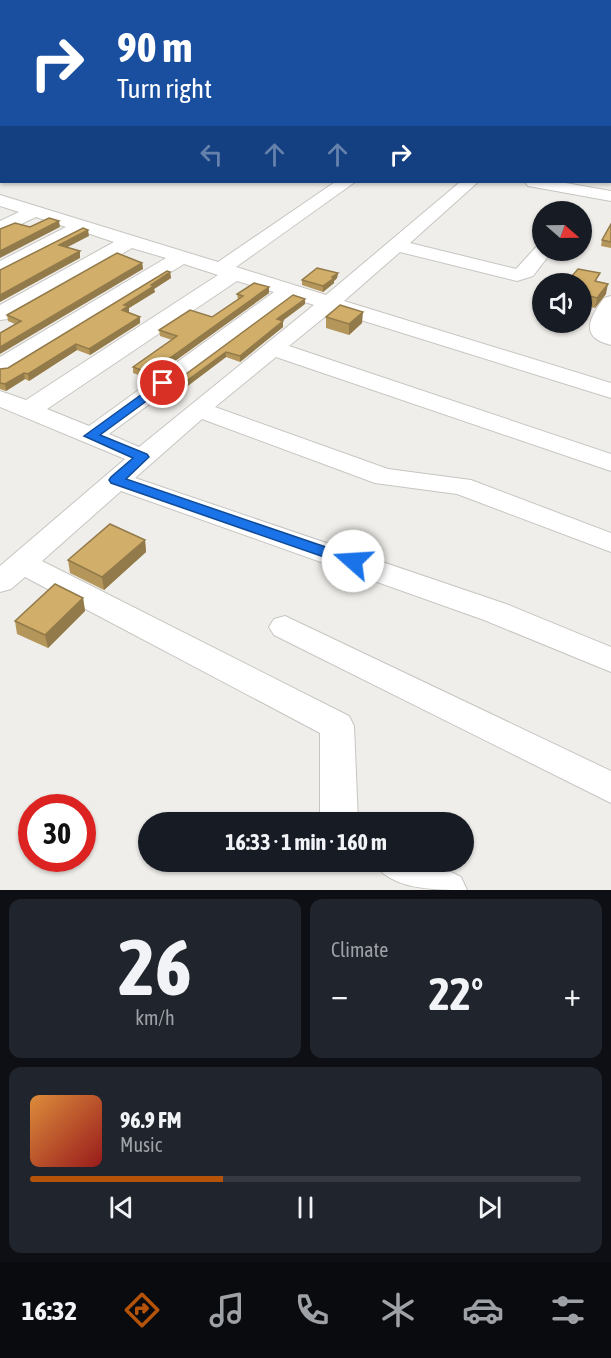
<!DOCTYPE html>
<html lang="en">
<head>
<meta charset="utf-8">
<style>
	body { margin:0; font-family:"Asap Condensed",sans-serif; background:#20242c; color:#f1f3f6; height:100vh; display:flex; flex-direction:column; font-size:22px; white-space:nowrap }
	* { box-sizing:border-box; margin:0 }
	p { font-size:20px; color:#9ea1a6 }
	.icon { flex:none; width:33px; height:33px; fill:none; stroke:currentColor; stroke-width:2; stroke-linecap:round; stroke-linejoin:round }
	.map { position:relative; height:890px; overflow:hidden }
	.details { display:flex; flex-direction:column; gap:9px; padding:9px; background:#0d0f14; flex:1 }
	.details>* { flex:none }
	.guide { position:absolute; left:0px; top:0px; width:612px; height:183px; box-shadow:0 2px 4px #0004; background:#1a4fa0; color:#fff; overflow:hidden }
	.needle { width:39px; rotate:110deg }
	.fabs { position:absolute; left:532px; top:201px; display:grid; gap:12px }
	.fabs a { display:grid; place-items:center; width:60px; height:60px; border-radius:50%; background:#171b24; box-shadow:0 2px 4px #0004; font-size:30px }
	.speed { position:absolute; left:18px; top:794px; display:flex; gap:12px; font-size:30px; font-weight:700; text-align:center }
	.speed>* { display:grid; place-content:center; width:78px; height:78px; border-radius:50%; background:#171b24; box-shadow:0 2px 4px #0004; line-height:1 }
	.speed .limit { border:9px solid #d22; background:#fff; color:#111 }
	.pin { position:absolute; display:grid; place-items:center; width:51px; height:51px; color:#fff; margin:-26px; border:3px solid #fff; border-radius:50%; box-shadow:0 2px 6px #0007 }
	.me { position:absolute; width:66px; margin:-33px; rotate:289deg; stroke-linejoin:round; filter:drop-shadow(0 0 4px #0008) }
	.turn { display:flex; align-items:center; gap:21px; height:126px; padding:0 18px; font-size:27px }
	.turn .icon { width:78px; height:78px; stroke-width:2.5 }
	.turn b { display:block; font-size:42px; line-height:51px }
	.lanes { display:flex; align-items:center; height:57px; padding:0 18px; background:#0003; justify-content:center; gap:30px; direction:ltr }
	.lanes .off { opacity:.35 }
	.big { font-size:45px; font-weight:700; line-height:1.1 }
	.details .tile { flex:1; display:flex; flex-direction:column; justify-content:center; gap:9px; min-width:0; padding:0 21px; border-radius:12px; background:#20242c }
	.details .dial { align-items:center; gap:0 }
	.dial b { font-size:78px; line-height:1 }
	.song { display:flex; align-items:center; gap:18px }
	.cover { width:72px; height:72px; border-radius:9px; background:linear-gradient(135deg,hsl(30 70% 55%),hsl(0 70% 35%)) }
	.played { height:6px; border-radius:3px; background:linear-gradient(90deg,#b45309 35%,#363941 35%) }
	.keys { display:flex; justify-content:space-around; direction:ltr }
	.heat { display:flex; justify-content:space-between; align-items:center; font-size:33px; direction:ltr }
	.details .tiles { flex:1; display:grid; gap:9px; grid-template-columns:1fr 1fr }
	.tile:last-child { grid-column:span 2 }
	.trip { position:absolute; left:138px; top:812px; width:336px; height:60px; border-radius:30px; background:#171b24; box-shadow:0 2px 4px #0004; font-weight:700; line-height:60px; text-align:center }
	.tabs { display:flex; height:96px; justify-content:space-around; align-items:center; background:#090b0e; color:#9ea1a6 }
	.tabs .icon { width:42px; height:42px }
	.tabs .on { color:#b45309 }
	.tabs b { font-size:27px; color:#f1f3f6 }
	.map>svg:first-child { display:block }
</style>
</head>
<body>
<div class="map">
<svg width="611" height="890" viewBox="0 0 611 890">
	<rect width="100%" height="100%" fill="#f0eeea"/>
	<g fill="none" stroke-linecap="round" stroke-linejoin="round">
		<g stroke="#c7c5c1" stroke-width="2">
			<g id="minor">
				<path d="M115,0H135L136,2H116Z"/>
				<path d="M177,0H190L176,2Z"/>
				<path d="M426,0H438L425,2Z"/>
				<path d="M515,0H527L514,2Z"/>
				<path d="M593,0H605L592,2Z"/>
				<path d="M611,59V68H610V59Z"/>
				<rect x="610" y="95" width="1" height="8"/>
				<rect x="610" y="115" width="1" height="10"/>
				<rect x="610" y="138" width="1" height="10"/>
				<rect x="610" y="162" width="1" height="10"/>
				<path d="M335,182H355L236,267L326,295L460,182H478L410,243L516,269L537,246L543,244V250H553L533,276L517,281L400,252L344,301L611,383V398L332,311L289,346L611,454V471L276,357L215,407L388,469L471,480L611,533V552L457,494L375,483L202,419L135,478L506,604L611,647V672L484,620L121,491L42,561L349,716L354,726L358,822H320V733L25,577L11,589L0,592V566L125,459L0,407V391L26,400L218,275L184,264L8,372L0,374V357L166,258L132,248L8,319L0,320V305L114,242L84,232L0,275V261L66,227L36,217L0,234V221L19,212L0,206V195L218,262ZM237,281L274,292L89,426L47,409ZM293,298L314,305L139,447L109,434Z"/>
				<path d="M525,182H560L611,191V201L534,187L528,186Z"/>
				<path d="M611,296V345C578,337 590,317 604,298Z"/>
				<path d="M285,616L611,771V803L274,635L269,627L274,619Z"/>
				<path d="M373,861H429L461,877L467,890C434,890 389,890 373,861Z"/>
			</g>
		</g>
		<use href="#minor" fill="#fff" fill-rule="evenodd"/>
	</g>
	<g fill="#b4965a">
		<path d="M531,0H568L567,2H531Z"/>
		<path d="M611,224V248L601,246L602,240Z"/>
		<path d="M142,263L143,269L15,324L8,321L7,315Z"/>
		<path d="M170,272L171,278L154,289L155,292L129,308V313L140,323L90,355L77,350L29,381L25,379L6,391L0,389V369L8,368Z"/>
		<path d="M338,273L337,278L334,281V283L323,292L302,285V280Z"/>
		<path d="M598,282L606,294L595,308L582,305V284Z"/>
		<path d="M269,293L150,379L133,373V367L172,340L160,336L159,330L212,317L238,300L237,294Z"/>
		<path d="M305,304L282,321H283V327L240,362L226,357L181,391L174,388V383Z"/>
		<path d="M326,317L362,323L349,335L326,328Z"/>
		<path d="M145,540L146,552L104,590L70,573L68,560Z"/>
		<path d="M83,598L85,611L48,648L17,634L15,621Z"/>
	</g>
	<g fill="#927a4a">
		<path d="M59,221L60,227L0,258V251Z"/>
		<path d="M88,230L89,236L60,251L59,245Z"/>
		<path d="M80,251V258L0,302V295Z"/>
		<path d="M142,263L143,269L0,354V347Z"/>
		<path d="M170,272L171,278L154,289L155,292L129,308V313L122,310L124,305L151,285Z"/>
		<path d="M338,273L337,278L334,281V283L323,292V286Z"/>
		<path d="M608,284L606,294L595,308L597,298Z"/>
		<path d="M269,287V293L150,379L149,373Z"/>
		<path d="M305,299V304L277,325V319Z"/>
		<path d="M363,312L362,323L349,335V324Z"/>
		<path d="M140,317V323L90,355L89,349Z"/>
		<path d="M283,321V327L240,362V356Z"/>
		<path d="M76,344L77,350L29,381L28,374Z"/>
		<path d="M226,352V357L181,391V385Z"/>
		<path d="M24,373L25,379L6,391L5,384Z"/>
		<path d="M145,540L146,552L104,590L102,577Z"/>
		<path d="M83,598L85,611L48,648L45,635Z"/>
	</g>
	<g fill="#d1ae69" stroke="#927a4a" stroke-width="1.5">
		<path d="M49,218L59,221L0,251V229L15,223L30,227Z"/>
		<path d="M611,224V242L602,240Z"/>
		<path d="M83,228L88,230L59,245L80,251L0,295V270Z"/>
		<path d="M117,253L142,263L0,347V333L21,321L7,315Z"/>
		<path d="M317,268L338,273L332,277L334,278L323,286L302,280Z"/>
		<path d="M578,269L600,273L595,281L608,284L597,298L582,294V284H562L568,275L572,276Z"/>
		<path d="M167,271L170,272L151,285L154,286L124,305L128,306L122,310L140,317L89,349L76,344L28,374L24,373L5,384L0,383V369L8,368Z"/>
		<path d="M254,283L269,287L149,373L133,367L177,336L159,330L190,310L212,317L243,296L237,294Z"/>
		<path d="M293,295L305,299L277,319L283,321L240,356L226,352L181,385L174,383Z"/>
		<path d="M340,305L363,312L349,324L326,317Z"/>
		<path d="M110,524L145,540L102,577L68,560Z"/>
		<path d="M55,584L83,598L45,635L15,621Z"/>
	</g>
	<path fill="#1a73e8" stroke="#114b97" stroke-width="1.5" d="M163,379L169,383L167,386L100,435L147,454L149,457L126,479L358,558L361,561L358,565H347L111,483L109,480L111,477L133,458L84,436Z"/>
</svg>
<div class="fabs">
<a><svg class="needle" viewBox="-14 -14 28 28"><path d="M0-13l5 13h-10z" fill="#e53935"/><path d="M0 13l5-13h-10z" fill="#9ea1a6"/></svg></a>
<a><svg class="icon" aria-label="sound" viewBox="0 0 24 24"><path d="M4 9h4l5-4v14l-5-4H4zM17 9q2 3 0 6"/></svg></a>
</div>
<div class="speed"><div class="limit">30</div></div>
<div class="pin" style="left:163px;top:383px;background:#d93025"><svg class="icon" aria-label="arrive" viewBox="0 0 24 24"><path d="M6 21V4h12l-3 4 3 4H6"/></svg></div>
<svg class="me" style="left:353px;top:561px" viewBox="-20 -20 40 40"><circle r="19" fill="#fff"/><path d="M0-13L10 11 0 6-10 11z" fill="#1a73e8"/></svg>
<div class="trip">16:33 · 1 min · 160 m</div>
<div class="guide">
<div class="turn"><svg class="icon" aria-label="right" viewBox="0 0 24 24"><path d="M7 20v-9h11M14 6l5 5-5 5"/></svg><div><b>90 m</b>Turn right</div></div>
<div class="lanes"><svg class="icon off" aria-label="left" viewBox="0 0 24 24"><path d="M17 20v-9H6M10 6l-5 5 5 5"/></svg><svg class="icon off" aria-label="ahead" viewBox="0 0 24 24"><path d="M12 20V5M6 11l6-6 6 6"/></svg><svg class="icon off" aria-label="ahead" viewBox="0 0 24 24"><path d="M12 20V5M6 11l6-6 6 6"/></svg><svg class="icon" aria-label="right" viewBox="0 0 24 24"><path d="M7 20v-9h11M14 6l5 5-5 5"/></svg></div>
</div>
</div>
<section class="details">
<div class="tiles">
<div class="tile dial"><b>26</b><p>km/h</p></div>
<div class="tile"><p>Climate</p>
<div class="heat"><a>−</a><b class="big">22°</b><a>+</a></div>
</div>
<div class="tile">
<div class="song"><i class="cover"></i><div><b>96.9 FM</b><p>Music</p></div></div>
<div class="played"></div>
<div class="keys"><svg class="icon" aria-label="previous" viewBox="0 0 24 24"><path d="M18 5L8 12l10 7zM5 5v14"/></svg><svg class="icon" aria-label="pause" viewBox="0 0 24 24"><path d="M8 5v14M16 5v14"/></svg><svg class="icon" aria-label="next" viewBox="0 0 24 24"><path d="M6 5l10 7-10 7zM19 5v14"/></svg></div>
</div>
</div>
</section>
<nav class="tabs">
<b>16:32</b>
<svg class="icon on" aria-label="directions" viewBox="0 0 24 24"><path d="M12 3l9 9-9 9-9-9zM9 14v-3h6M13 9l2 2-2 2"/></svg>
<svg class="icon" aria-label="music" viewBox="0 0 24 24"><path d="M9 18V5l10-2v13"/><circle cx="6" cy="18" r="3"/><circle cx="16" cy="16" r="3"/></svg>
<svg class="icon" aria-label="phone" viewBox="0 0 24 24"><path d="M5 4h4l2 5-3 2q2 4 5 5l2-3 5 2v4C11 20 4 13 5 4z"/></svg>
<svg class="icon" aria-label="climate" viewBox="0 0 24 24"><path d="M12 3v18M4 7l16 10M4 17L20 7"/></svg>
<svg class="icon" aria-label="car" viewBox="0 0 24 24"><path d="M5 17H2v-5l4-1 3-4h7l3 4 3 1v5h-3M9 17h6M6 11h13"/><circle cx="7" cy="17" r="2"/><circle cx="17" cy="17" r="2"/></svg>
<svg class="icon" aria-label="filters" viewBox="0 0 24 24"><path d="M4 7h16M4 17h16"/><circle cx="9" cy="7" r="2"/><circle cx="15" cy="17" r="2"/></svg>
</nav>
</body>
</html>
